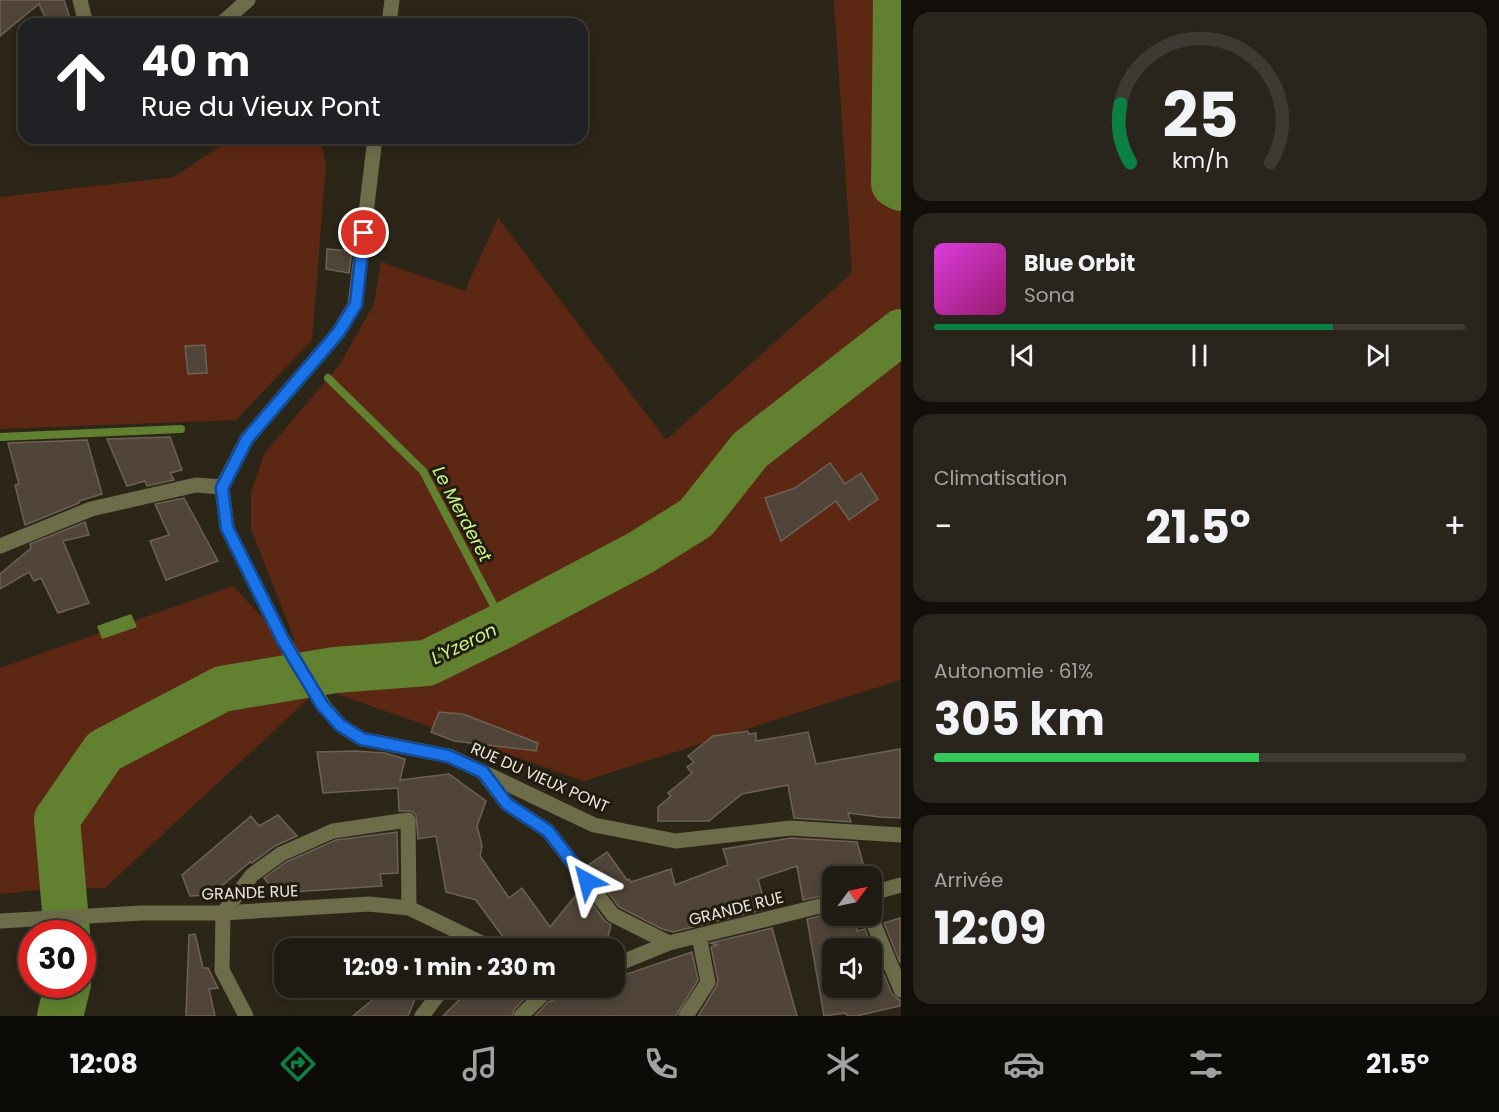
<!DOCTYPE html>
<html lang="fr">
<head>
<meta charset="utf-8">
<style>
	body { margin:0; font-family:Poppins,sans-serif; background:#29251c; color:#f1f3f6; height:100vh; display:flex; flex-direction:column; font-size:22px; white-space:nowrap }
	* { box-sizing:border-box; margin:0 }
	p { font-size:20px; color:#a2a1a0 }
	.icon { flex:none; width:33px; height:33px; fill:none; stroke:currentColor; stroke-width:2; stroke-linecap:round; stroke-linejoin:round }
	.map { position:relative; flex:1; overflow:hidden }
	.panel { display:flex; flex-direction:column; gap:12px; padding:12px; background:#120f0a; width:598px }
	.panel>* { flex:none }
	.guide { position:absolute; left:18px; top:18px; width:570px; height:126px; border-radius:18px; box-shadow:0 3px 15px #0003,0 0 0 2px #3e3a33; background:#202124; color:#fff; overflow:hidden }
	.needle { width:39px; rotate:57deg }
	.buttons { position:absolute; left:822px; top:866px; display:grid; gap:12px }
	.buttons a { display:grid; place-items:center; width:60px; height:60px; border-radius:12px; background:#211c13; box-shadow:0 3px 15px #0003,0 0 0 2px #3e3a33; font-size:30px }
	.speed { position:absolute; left:18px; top:920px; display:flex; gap:12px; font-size:30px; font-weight:700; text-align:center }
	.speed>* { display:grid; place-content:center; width:78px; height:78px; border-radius:50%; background:#211c13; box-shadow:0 3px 15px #0003,0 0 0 2px #3e3a33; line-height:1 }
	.speed .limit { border:9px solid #d22; background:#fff; color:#111 }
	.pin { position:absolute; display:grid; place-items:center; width:51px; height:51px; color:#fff; margin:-26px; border:3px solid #fff; border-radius:50%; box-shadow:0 2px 6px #0007 }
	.me { position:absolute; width:66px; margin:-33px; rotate:322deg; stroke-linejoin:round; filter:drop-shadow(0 0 4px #0008) }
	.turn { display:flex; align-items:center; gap:21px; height:126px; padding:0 24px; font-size:27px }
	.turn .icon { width:78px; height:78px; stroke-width:2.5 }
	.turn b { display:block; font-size:42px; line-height:51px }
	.big { font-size:45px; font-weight:700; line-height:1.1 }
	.panel .card { flex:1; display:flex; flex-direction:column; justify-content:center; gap:9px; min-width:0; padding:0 21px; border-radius:18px; background:#29251c }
	.panel .dial { align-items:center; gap:0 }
	.dial svg { height:156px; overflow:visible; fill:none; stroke:#3e3a33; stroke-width:7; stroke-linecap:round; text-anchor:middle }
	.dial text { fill:#f1f3f6; stroke:none }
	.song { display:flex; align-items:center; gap:18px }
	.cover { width:72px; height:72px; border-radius:9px; background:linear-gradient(135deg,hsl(300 70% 55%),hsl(320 70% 35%)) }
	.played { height:6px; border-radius:3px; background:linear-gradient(90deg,#0b8043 75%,#3e3a33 75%) }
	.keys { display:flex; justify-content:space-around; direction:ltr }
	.heat { display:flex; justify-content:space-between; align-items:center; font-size:33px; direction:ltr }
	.charge { height:9px; border-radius:4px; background:linear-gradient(90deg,#34c759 61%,#3e3a33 0) }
	.trip { position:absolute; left:274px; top:938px; width:351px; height:60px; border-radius:18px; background:#211c13; box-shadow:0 3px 15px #0003,0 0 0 2px #3e3a33; font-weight:700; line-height:60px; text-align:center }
	.dock { display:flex; height:96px; justify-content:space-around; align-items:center; background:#0d0b08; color:#a2a1a0 }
	.dock .icon { width:42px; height:42px }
	.dock .current { color:#0b8043 }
	.dock b { font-size:27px; color:#f1f3f6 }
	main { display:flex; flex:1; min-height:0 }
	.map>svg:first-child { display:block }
</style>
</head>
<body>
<main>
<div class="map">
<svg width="901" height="1016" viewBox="0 0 901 1016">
	<rect width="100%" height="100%" fill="#2c2619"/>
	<g fill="#5d2813">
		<path d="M834,0H900V680L584,781L320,688L105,888L47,889L0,894V668L233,586L283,640L295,641L251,529V492L264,454L340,364L374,304L381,262L465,291L498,218L666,440L852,273Z"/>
		<path d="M232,138H320L326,165L312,340L236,420L0,429V197L174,177Z"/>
	</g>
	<path fill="#618131" d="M131,614L137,627L102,639L97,626Z"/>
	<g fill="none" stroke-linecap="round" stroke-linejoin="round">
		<g stroke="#618131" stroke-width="8">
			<path d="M328,378L423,471L504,625"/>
			<path d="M0,437L181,429"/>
		</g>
		<g stroke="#618131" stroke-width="46">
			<path d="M896,0L894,184L901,188"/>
			<path d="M67,933L57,819L104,751L222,689L335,670L427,663L504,625L640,553L696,518L750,450L901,332"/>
			<path d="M60,1016L68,984"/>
		</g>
	</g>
	<g fill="#51453a" stroke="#6e6156" stroke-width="1.5" fill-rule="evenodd">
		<path d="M0,0H64L72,24H48L39,4L0,36Z"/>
		<path d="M327,249L352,251L349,273L326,269Z"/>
		<path d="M205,345L207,373L188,374L185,346Z"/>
		<path d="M170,437L182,470L170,473L174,480L147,486L145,481L127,486L107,439Z"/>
		<path d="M87,440L102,494L79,501V503L25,525L15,485L19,484L8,443Z"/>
		<path d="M830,463L845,484L861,473L878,499L849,520L836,501L781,541L765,498L795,488Z"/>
		<path d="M184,498L218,561L166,580L150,541L169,535L155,504Z"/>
		<path d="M85,522L89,535L63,541L89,603L58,613L41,578L34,581L29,572L0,589V574L31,548L30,544Z"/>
		<path d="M439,712L463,714L538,743L536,751L454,741L431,732Z"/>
		<path d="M748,731L749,734L756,733V741L808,732L816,764L900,749V818L880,817L848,813L851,822L794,818L788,785L742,794L709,821H658V807L671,796L668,793L692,773L687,767L694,762L688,756L713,736Z"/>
		<path d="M355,751L385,753L405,759L400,780L449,774L486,801L477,826L482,846L480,856L509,898L522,888L550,927L581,889L605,921L611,925L605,948H533L536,944L503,937L476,900L446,892L436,836L418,839L416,815L411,811H399L398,788L323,793L317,752Z"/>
		<path d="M278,815L297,836L275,846L252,863L250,862L211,895L190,896L182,875L251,816L259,826Z"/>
		<path d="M397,832L398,873L380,874L382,886L276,893L264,878L286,862L336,840Z"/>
		<path d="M791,838L857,842L866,874L858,876H832V894L803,900L797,866L758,879L766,909L673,932L662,929L619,907L587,866L607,852L627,880L629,879L631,882L671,869L675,885L728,865L723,849Z"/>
		<path d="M832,913V915H855L857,931L865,929L892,994L900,1000V1006L856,1016H848L845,1013L824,1016L807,919ZM832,948H872V987H832Z"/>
		<path d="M900,918V963L884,923Z"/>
		<path d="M772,928L797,1016H698L716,987L718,981L711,947L717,945L710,943Z"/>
		<path d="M195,934L203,968H208L218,988L209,989L215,1016H186L189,935Z"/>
		<path d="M431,938V948H392L394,939Z"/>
		<path d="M692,952L698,980L676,1016H535L548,1002L590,987H615V978Z"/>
		<path d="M388,987H420L408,1016H353Z"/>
		<path d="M472,987H511L524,999L514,1010L512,1016H443Z"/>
	</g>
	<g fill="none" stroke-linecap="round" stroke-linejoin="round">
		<path stroke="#6e6d4a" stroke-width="15" d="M870,915L901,990"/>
		<g stroke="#6e6d4a" stroke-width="15">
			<path d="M80,0L86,24"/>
			<path d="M221,24L248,0"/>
			<path d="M389,24L392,0"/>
			<path d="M375,138L355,305L338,333L247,439L222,487L227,528L283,640L323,705L340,725L362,739L449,756L594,825L676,841L791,828L901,835"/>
			<path d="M0,546L91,509L196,485L222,487"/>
			<path d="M484,774L507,804L548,831L613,915L669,943"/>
			<path d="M246,1016L222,970L223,913L252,875L281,854L333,831L408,820L409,908"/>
			<path d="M422,1016L444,987"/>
			<path d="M521,1016L550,987"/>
			<path d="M686,1016L708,982L699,936"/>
		</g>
		<g stroke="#6e6d4a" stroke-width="15">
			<path d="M872,893L901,885"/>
			<path d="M0,921L142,913H223L369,904L409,908L492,948"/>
			<path d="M615,965L669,943L832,903"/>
		</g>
	</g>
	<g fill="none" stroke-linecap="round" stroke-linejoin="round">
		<g stroke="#114b97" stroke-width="15">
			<path id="route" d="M364,233L356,304L338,333L247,439L222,488L227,528L283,640L322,705L340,725L362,739L448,756L483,772L507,804L548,831L587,881"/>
		</g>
		<use href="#route" stroke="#1a73e8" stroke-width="10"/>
	</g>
	<g text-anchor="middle" stroke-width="6" stroke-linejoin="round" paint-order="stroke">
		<g font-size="16" fill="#ebe7df" stroke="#221c10">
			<text transform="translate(540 777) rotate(24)" y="6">RUE DU VIEUX PONT</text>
			<text transform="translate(250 892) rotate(-2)" y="6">GRANDE RUE</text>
			<text transform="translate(736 908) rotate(-14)" y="6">GRANDE RUE</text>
		</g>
		<g font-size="18" font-style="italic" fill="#c7f58a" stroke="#221c10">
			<text transform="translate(462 514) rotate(62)" y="6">Le Merderet</text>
			<text transform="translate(464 644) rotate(-26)" y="6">L'Yzeron</text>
		</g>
	</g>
</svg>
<div class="buttons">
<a><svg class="needle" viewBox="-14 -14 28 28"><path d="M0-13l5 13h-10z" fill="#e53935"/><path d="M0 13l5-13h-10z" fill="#a2a1a0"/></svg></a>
<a><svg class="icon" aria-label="sound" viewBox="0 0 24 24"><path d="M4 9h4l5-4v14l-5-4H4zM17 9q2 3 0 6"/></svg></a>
</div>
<div class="speed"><div class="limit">30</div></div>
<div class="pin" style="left:364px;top:233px;background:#d93025"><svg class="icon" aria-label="arrive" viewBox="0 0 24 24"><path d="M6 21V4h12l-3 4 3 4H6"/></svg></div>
<svg class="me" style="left:587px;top:881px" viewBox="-20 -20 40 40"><path d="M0-17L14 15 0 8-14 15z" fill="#1a73e8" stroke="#fff" stroke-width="4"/></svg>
<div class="trip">12:09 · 1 min · 230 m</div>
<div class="guide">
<div class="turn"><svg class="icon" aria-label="ahead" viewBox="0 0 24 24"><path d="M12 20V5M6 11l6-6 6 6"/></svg><div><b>40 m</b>Rue du Vieux Pont</div></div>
</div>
</div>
<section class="panel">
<div class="card dial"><svg viewBox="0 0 100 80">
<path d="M14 69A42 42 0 1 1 86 69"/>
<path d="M14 69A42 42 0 0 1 9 39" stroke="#0b8043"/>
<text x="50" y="56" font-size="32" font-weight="700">25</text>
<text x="50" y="72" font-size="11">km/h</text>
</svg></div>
<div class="card">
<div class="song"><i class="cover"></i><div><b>Blue Orbit</b><p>Sona</p></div></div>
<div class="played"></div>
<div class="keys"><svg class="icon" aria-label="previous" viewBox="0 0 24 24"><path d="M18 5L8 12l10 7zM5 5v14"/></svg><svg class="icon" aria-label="pause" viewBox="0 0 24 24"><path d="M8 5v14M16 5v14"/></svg><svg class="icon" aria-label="next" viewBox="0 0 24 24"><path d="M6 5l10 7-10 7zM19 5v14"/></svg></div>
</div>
<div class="card"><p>Climatisation</p>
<div class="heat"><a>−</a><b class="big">21.5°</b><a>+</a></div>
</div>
<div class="card"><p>Autonomie · 61%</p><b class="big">305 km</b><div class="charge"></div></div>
<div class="card"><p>Arrivée</p><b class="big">12:09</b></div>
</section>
</main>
<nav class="dock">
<b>12:08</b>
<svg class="icon current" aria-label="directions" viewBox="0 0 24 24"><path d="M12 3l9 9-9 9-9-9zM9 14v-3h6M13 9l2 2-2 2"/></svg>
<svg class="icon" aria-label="music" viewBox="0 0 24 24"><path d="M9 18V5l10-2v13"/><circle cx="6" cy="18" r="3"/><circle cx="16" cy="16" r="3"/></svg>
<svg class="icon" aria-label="phone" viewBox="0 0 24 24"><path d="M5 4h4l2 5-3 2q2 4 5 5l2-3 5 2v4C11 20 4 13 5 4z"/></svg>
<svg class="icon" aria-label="climate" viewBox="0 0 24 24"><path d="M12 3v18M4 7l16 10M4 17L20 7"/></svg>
<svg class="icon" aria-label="car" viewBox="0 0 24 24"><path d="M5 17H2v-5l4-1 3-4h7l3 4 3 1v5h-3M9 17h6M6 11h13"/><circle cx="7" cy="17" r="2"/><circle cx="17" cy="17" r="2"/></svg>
<svg class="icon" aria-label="filters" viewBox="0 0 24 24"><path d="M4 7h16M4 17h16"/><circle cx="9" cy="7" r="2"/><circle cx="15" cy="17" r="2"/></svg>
<b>21.5°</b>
</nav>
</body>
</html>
